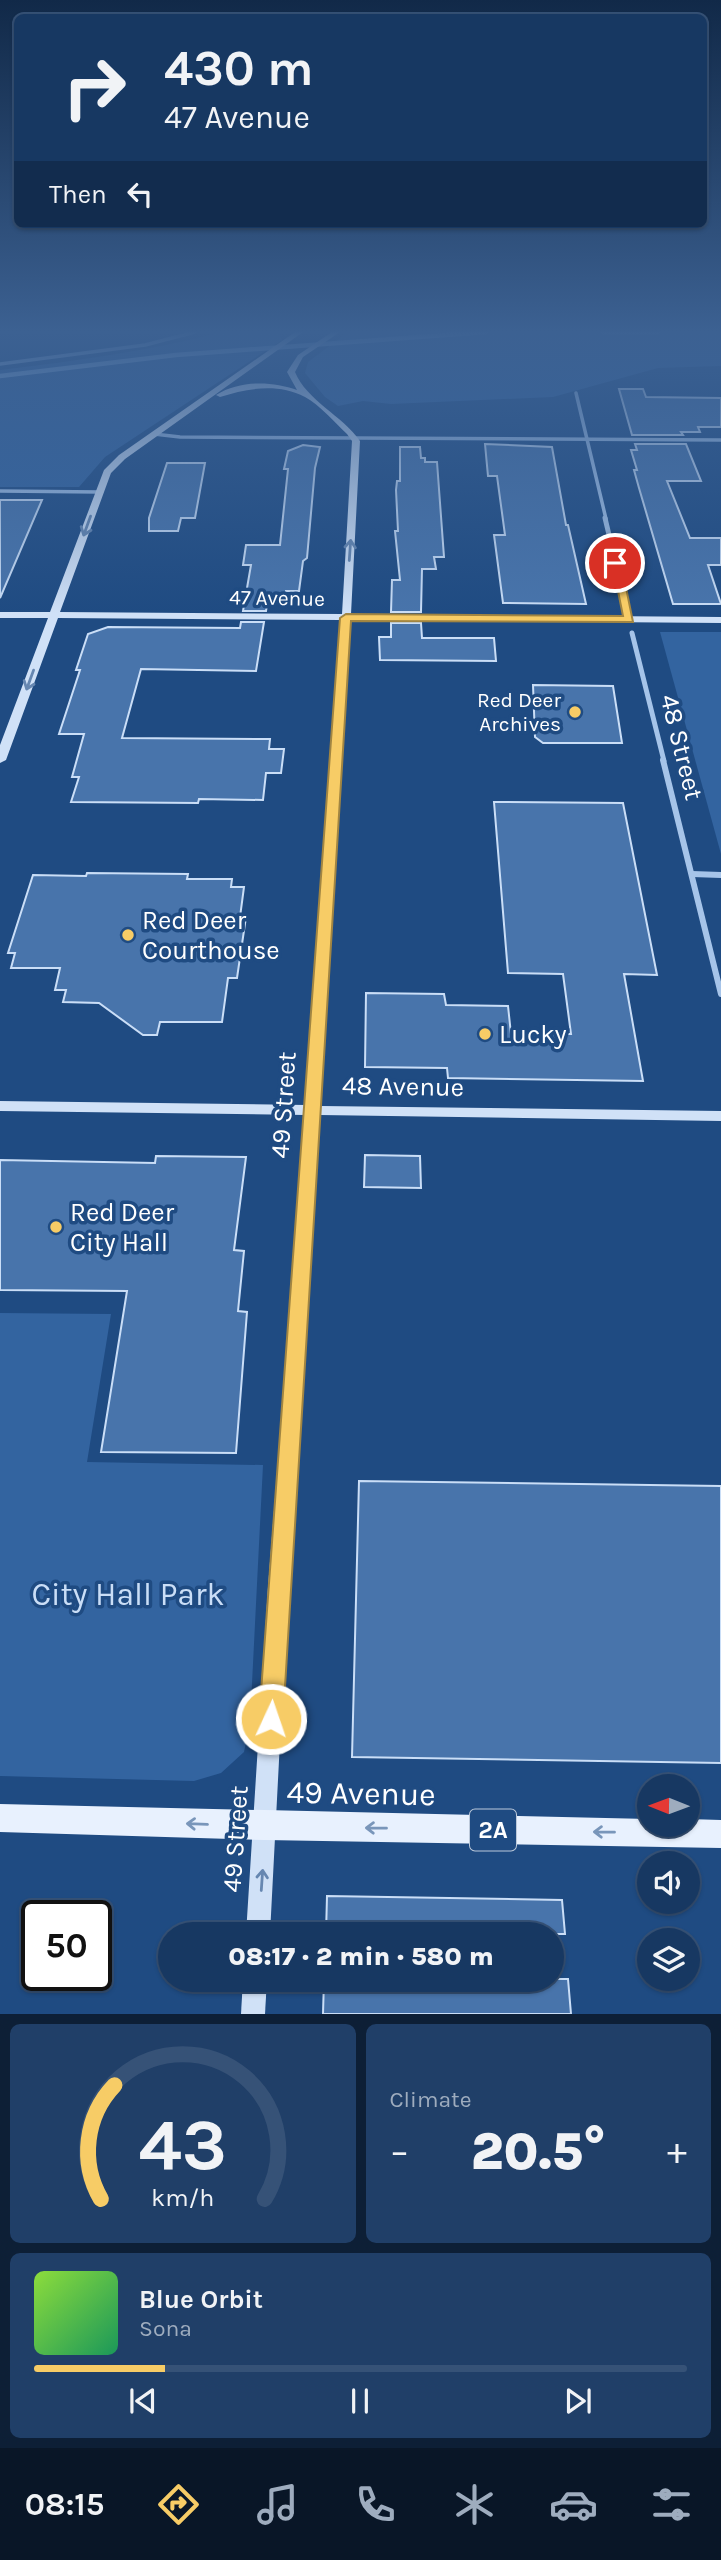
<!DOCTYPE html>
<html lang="en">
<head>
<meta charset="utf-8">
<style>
	body { margin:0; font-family:Karla,sans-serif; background:#203f68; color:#f1f3f6; height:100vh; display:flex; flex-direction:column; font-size:26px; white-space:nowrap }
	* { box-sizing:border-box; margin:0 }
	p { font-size:23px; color:#9eacbe }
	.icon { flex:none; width:38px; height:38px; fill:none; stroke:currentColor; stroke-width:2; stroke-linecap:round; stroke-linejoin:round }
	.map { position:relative; height:2014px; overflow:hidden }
	.side { display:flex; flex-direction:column; gap:10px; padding:10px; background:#0d1f36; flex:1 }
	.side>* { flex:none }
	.banner { position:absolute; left:14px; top:14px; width:693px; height:214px; border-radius:10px; box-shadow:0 2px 5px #0004,0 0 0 2px #365277; background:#173862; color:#f1f3f6; overflow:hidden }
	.needle { width:46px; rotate:271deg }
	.fabs { position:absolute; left:637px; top:1774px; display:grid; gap:14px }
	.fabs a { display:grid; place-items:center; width:63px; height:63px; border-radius:50%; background:#173862; box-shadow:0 2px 5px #0004,0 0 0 2px #365277; font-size:35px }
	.speed { position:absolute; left:21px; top:1900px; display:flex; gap:14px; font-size:35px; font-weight:700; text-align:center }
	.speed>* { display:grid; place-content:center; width:91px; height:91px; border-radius:50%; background:#173862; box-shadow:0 2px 5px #0004,0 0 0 2px #365277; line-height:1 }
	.speed .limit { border:4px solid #111; border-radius:10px; background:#fff; color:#111 }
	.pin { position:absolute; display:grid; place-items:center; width:60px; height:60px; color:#fff; margin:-30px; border:4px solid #fff; border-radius:50%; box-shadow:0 2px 7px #0007 }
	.me { position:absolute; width:77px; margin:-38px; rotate:3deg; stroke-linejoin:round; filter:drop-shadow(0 0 5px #0008) }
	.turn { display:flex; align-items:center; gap:24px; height:147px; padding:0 35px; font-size:32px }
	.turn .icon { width:91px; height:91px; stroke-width:2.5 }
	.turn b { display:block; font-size:49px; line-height:60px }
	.then { display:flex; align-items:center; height:66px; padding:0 35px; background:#0003; gap:14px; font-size:26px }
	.big { font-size:52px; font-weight:800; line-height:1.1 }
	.side .tile { flex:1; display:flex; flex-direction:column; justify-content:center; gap:10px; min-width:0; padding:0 24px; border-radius:10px; background:#203f68 }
	.side .dial { align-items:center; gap:0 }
	.dial svg { height:182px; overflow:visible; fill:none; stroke:#365277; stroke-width:7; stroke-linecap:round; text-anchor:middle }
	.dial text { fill:#f1f3f6; stroke:none }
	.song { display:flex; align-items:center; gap:21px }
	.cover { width:84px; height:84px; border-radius:10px; background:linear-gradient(135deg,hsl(90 70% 55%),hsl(150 70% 35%)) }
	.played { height:7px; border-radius:4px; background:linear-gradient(90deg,#f7cc66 20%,#365277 20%) }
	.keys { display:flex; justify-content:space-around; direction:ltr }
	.heat { display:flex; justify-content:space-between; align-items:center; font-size:38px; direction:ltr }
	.side .tiles { flex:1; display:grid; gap:10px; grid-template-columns:1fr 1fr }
	.tile:last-child { grid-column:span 2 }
	.trip { position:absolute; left:158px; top:1922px; width:406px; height:70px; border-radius:35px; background:#173862; box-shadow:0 2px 5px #0004,0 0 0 2px #365277; font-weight:800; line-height:70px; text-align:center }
	.tabs { display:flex; height:112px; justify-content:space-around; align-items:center; background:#091627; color:#9eacbe }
	.tabs .icon { width:49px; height:49px }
	.tabs .active { color:#f7cc66 }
	.tabs b { font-size:32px; color:#f1f3f6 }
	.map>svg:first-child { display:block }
</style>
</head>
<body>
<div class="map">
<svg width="721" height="2014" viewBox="0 0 721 2014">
	<rect width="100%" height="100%" fill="#1f4b82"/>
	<g fill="#3364a0">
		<path d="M222,332H279L282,340L105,457L79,487H0V370C75,361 149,351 222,332Z"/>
		<path d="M348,332H721V366L658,368L553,397L391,404L363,401L338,406L325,397L305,373L308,362Z"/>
		<path d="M660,632H721V854Z"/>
		<path d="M0,1313L111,1314L87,1462L263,1465L250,1723L244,1752L221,1773L194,1781L0,1776Z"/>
	</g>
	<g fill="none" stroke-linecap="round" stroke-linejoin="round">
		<g stroke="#99bfea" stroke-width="4.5">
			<path d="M603,332H658"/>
			<path d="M0,376L176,355L486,332"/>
		</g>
	</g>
	<g fill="#4874ab" stroke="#cadef7" stroke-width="2">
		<path d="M619,389H643L646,397L721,398V427H698L700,432H681L683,435H632Z"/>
		<path d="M485,444L552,447L566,525H568L586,604L503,603L494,535H505L497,476H488Z"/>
		<path d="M635,444H686L701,481H667L690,538H721V565H708L721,604H673L639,488L634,470H637L631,450H637Z"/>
		<path d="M303,445L320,447L315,468L307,558L303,561L299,591H286V595H279V598H268L266,611H243L251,565H243L246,545H280L288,469H284L288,451Z"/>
		<path d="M400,447H420L421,458H425V462H437L444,557H434L436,569H422L421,612H391L392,580H400L395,531H398L396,490L397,481H400Z"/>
		<path d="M167,463H205L195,518H181L178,531H149V518Z"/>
		<path d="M0,500H42L0,598Z"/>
		<path d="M241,622H264L256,671L141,669L122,738L270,739L269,749H284L281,773H266L263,800L199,799L198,803L71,802L79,777H72L84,734H59L80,670H76L88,634L108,627L240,628Z"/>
		<path d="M391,623H421L422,638H494L496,661L380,660L379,637H391Z"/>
		<path d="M533,685L613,686L622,743H543L535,737Z"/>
		<path d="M494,802L623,803L657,975L624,974L643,1081L448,1078L447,1068L365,1067L366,993L444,994L446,1005L508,1006L511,1034H571L563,974L508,973Z"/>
		<path d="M87,873L188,874L187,879H232L231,887H244L240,917H246L237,978H228L222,1022H160L157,1035H143L99,1003L63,1002L66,990H55L60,968H11L15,953H8L33,875L86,876Z"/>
		<path d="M365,1155L420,1156L421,1188L364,1187Z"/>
		<path d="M156,1156L246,1157L234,1250L244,1251L238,1311L247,1312L236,1453L101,1452L127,1291L0,1290V1160L155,1163Z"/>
		<path d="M359,1481L721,1486V1763L352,1757Z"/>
		<path d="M327,1896L562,1900L565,1934H326Z"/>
		<path d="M324,1979H568L571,2014H323Z"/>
	</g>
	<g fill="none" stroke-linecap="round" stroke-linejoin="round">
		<g stroke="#a6c4e9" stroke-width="3.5">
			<path d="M0,364L145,345L195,332"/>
			<path d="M576,393L606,519"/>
			<path d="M154,434L180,437L721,440"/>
			<path d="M0,491L99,492"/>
		</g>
		<g stroke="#a6c4e9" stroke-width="5">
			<path d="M605,518L629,619"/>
			<path d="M632,633L664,761"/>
		</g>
		<g stroke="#a6c4e9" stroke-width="6">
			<path d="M663,760L721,994"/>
			<path d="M692,874L721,875"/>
		</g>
		<g fill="#d0e1f7" fill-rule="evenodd">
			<path d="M295,332H303L125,459L111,473L60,612L342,614L352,441L347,434C335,423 319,404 305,397C278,383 248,388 220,397L216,395C240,380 272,381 297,390L287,372L298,355L332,332H340L303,357L295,372C307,401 342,415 360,441L351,614L721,617V623L351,620L321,1106L721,1111V1121L320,1115L288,1587L270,1934H246L268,1587L305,1115L0,1111V1101L306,1105L341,620L58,618L6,760L0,763V745L48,618H0V612H50L104,470L119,455Z"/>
			<path d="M243,1979H267L265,2014H241Z"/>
		</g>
		<path fill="#e8f1fe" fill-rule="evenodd" d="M0,1804L649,1819V1825H688V1819L721,1820V1848L265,1840L0,1832Z"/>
	</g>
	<defs><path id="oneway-shaft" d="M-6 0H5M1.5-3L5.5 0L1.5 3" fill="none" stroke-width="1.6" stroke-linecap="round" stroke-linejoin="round" transform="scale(1.75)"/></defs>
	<g stroke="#6687b1">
		<use href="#oneway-shaft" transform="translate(87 526) rotate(110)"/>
		<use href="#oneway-shaft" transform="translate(350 550) rotate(-86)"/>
		<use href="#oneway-shaft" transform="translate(30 680) rotate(110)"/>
		<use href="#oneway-shaft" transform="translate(262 1880) rotate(-86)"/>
	</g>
	<g stroke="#7996ba">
		<use href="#oneway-shaft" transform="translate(197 1824) rotate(-178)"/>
		<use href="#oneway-shaft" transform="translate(376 1828) rotate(-179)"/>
		<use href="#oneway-shaft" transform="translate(604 1832) rotate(-179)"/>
	</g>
	<linearGradient id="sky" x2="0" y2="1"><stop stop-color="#112948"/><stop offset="0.54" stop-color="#3c6192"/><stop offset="1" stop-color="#3c6192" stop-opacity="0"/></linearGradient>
	<rect width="721" height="614" fill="url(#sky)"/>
	<path fill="#f7cc66" stroke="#a18542" stroke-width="2" d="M612,561L621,563L633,622L351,621L283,1719L280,1727L271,1730L262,1727L259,1719L340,618L346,614L623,616Z"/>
	<g fill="#f7cc66" stroke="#1f4b82" stroke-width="2.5">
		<circle cx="575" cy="712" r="7"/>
		<circle cx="128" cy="935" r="7"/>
		<circle cx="485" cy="1034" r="7"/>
		<circle cx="56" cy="1227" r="7"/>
	</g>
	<g text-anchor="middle" stroke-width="7" stroke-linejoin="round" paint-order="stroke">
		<g font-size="21" fill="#fff" stroke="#1f4b82">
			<text transform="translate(277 598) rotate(1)" y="7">47 Avenue</text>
		</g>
		<g font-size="21" fill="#fff" stroke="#1f4b82" text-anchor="end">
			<text x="561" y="707">Red Deer<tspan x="561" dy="24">Archives</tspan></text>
		</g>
		<rect fill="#1f4b82" stroke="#bcc9da" stroke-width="2" x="470" y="1809.5" width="46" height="41" rx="5"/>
		<g font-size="24" font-weight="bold" fill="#fff">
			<text x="493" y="1838">2A</text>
		</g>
		<g font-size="26" fill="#fff" stroke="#1f4b82">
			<text transform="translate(682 747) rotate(76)" y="9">48 Street</text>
			<text transform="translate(403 1086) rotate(1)" y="9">48 Avenue</text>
			<text transform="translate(283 1105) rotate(-86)" y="9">49 Street</text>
			<text transform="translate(235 1839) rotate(-86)" y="9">49 Street</text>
		</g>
		<g font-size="26" fill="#fff" stroke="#1f4b82" text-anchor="start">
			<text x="142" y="929">Red Deer<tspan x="142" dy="30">Courthouse</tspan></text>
			<text x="499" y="1043">Lucky</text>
			<text x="70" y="1221">Red Deer<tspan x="70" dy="30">City Hall</tspan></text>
		</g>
		<g font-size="32" fill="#cadef7" stroke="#1f4b82">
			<text x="128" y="1605">City Hall Park</text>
		</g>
		<g font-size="32" fill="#fff" stroke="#1f4b82">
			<text transform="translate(361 1793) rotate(1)" y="11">49 Avenue</text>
		</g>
	</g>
</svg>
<div class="fabs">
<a><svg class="needle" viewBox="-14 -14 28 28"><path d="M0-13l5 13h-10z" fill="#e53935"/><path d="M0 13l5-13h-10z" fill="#9eacbe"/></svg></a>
<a><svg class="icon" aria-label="sound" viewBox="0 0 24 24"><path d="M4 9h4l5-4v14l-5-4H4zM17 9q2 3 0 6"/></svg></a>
<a><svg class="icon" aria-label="layers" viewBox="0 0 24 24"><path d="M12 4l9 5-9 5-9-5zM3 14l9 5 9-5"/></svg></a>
</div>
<div class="speed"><div class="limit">50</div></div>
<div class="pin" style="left:615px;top:563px;background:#d93025"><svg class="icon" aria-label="arrive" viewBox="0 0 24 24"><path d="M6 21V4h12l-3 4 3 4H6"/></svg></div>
<svg class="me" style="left:271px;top:1719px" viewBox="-20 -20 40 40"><circle r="17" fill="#f7cc66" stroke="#fff" stroke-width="3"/><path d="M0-11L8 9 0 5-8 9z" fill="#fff"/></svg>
<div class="trip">08:17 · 2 min · 580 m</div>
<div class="banner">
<div class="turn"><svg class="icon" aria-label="right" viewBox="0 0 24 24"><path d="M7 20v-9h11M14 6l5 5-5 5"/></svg><div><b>430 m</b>47 Avenue</div></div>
<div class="then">Then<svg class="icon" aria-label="left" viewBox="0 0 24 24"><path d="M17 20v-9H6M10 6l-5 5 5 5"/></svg></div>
</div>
</div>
<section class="side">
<div class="tiles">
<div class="tile dial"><svg viewBox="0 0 100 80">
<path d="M14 69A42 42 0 1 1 86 69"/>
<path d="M14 69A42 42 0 0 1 20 19" stroke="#f7cc66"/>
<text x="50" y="56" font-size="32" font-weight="700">43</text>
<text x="50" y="72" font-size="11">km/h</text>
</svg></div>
<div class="tile"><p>Climate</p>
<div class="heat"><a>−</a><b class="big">20.5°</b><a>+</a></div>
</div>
<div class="tile">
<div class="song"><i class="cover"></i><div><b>Blue Orbit</b><p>Sona</p></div></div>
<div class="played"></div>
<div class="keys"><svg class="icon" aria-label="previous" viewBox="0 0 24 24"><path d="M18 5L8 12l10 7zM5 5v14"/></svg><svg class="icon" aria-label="pause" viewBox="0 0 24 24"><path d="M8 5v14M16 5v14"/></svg><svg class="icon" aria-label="next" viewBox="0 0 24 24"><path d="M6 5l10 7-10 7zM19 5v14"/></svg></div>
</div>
</div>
</section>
<nav class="tabs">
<b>08:15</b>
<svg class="icon active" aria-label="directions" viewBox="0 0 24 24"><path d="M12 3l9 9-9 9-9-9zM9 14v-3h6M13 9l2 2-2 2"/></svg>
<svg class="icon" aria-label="music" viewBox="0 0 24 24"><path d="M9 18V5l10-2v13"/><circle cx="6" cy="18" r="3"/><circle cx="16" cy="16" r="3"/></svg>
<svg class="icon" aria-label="phone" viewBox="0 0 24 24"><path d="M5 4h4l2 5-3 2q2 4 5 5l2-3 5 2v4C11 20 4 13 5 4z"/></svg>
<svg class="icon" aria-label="climate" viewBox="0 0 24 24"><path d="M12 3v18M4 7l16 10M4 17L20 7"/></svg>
<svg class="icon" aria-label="car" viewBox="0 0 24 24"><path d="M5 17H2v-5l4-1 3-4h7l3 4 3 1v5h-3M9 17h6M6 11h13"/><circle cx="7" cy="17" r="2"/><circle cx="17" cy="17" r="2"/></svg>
<svg class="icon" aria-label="filters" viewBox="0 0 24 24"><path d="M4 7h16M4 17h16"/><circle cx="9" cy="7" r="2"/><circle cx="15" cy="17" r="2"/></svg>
</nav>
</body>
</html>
